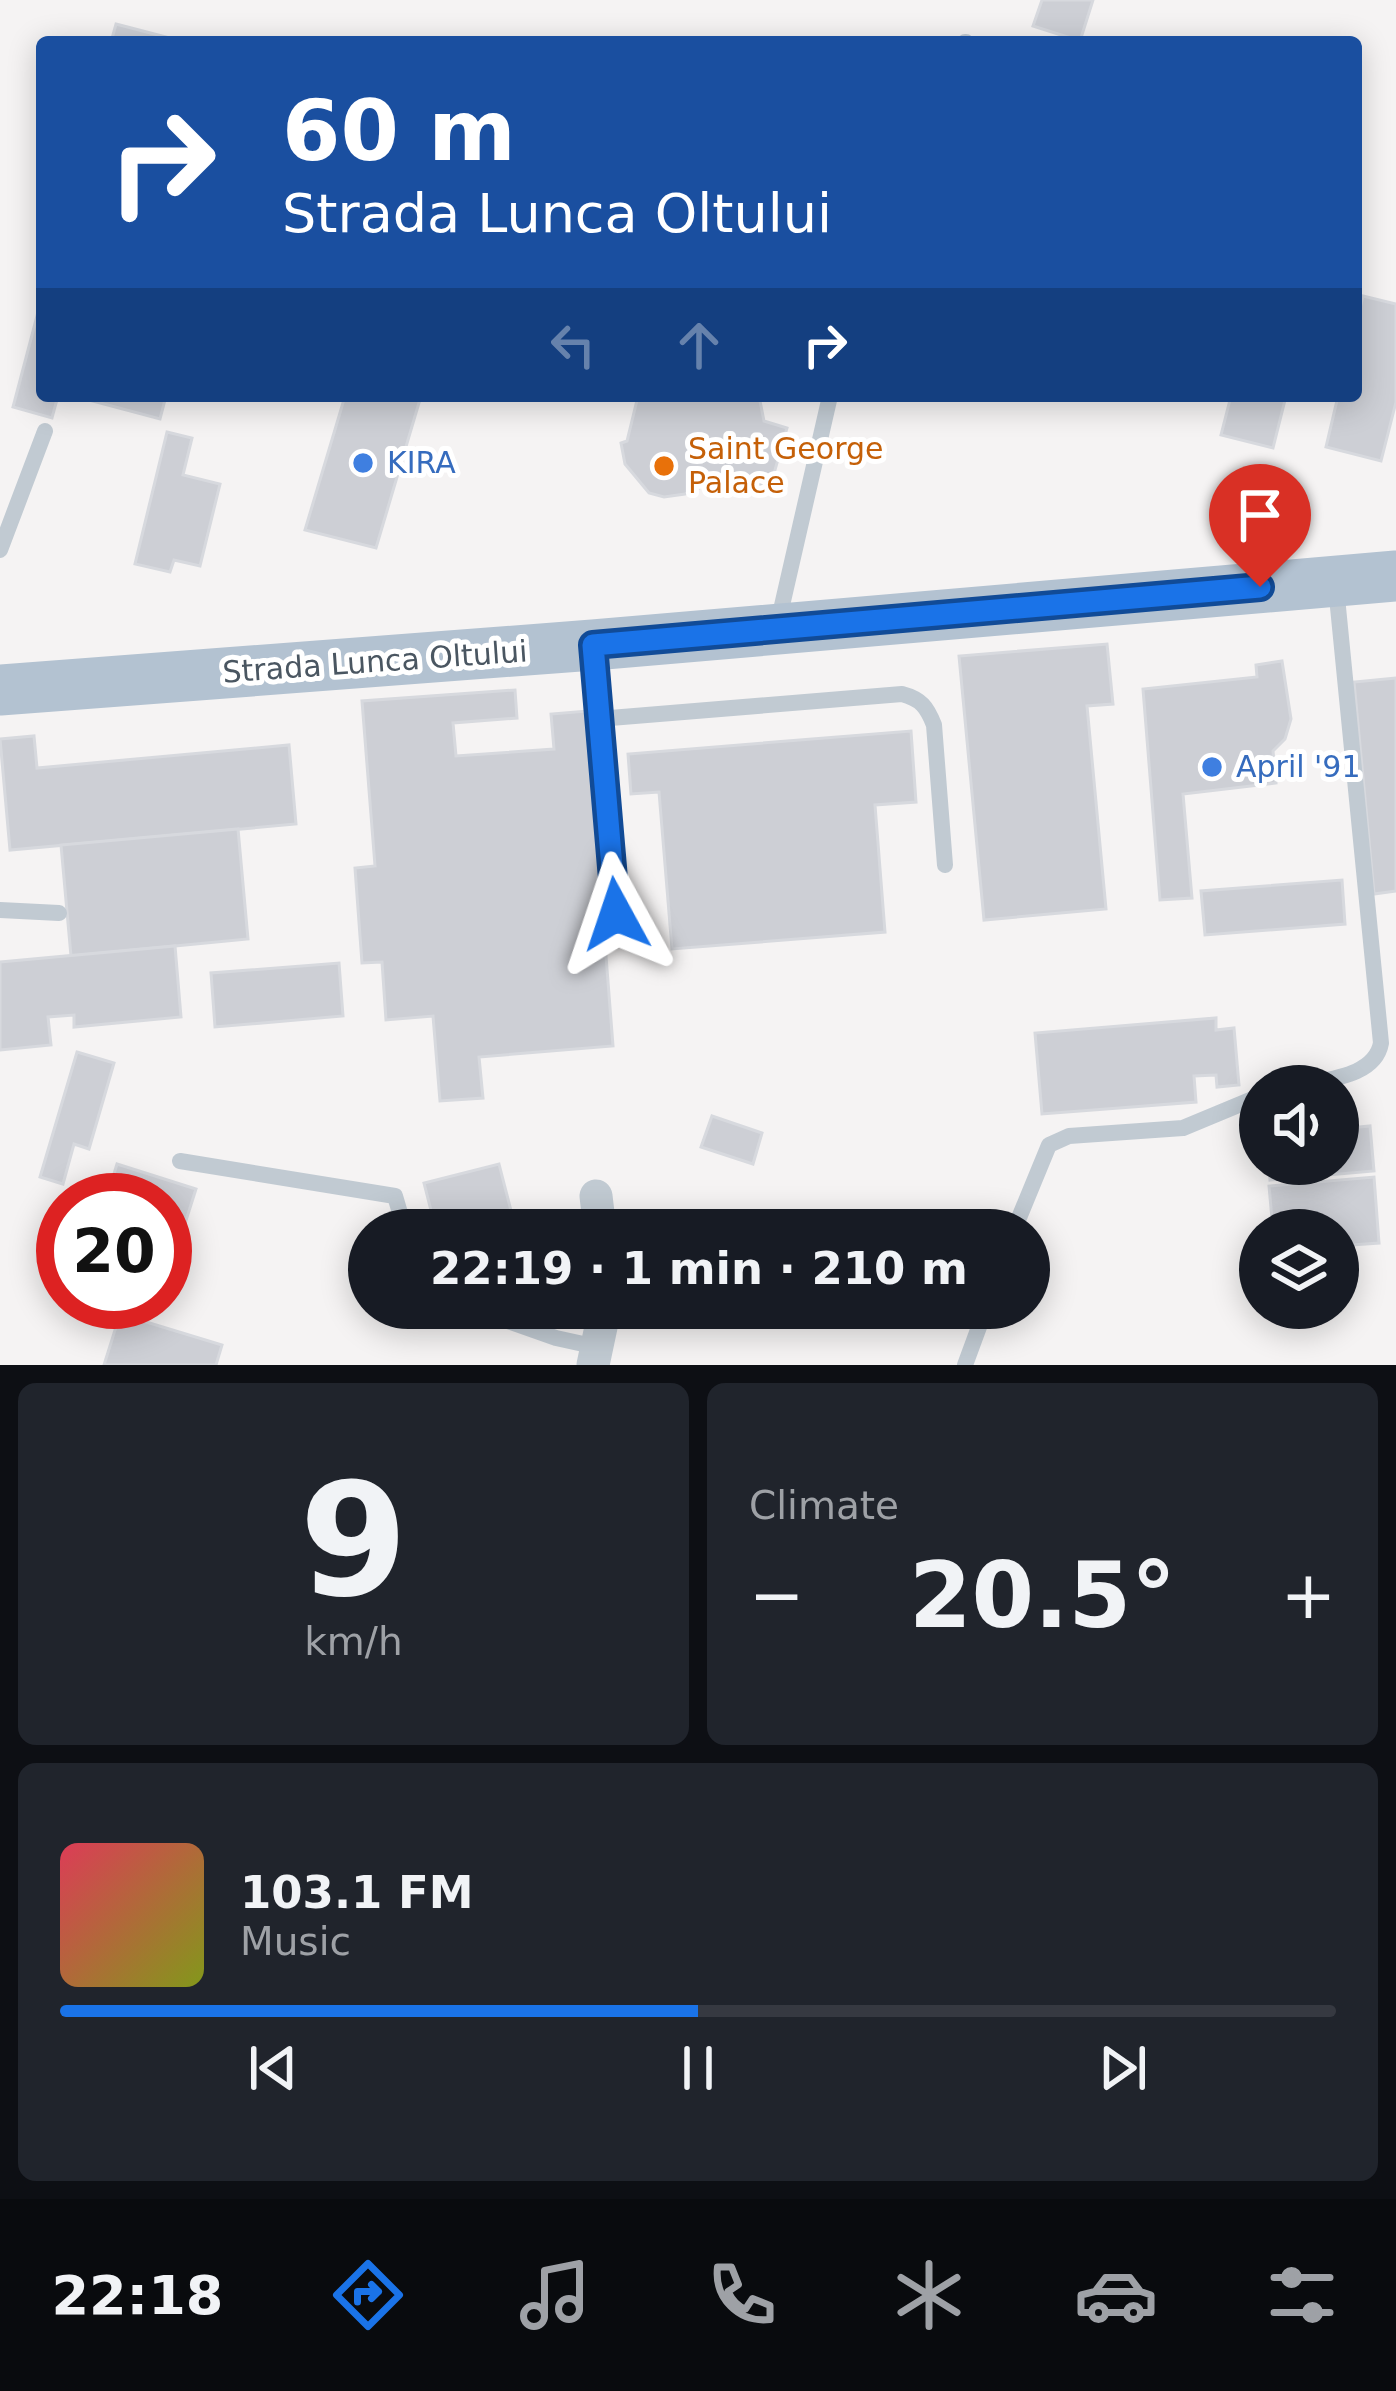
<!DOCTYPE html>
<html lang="en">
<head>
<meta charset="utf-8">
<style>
	body { margin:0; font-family:"DejaVu Sans",sans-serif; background:#20242c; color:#f1f3f6; height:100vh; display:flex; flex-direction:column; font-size:45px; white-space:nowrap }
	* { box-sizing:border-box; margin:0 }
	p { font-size:39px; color:#9ea1a6 }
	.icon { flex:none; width:66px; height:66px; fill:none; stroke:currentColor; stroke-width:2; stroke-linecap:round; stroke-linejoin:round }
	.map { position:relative; height:1365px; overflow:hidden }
	.panel { display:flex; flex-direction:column; gap:18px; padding:18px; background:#0d0f14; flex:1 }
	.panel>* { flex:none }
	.banner { position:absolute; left:36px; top:36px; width:1326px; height:366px; border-radius:12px; box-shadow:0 6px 30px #0003; background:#1a4fa0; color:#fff; overflow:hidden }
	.fabs { position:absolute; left:1239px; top:1065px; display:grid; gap:24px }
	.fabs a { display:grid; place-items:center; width:120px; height:120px; border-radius:50%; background:#171b24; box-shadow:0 6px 30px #0003; font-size:60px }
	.speed { position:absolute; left:36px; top:1173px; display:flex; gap:24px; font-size:60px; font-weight:700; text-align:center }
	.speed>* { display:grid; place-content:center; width:156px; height:156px; border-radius:50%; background:#171b24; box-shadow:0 6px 30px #0003; line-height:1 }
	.speed .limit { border:18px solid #d22; background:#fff; color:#111 }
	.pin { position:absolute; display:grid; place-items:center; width:102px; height:102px; color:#fff; margin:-123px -51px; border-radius:50% 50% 50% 0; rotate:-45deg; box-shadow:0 0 12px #0007 }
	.pin .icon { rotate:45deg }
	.me { position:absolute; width:132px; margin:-66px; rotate:355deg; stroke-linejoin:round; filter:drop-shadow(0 0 9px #0008) }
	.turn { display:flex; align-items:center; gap:42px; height:252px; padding:0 48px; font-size:54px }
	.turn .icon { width:156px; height:156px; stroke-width:2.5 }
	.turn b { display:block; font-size:84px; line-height:102px }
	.lanes { display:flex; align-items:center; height:114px; padding:0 48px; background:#0003; justify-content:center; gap:60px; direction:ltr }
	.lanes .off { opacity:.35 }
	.big { font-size:90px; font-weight:800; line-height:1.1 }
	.panel .widget { flex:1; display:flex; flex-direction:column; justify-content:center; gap:18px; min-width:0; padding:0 42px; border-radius:18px; background:#20242c }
	.panel .dial { align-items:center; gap:0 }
	.dial b { font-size:156px; line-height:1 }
	.song { display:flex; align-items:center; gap:36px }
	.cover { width:144px; height:144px; border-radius:18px; background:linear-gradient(135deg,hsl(350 70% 55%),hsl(70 70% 35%)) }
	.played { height:12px; border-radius:6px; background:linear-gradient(90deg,#1a73e8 50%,#363941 50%) }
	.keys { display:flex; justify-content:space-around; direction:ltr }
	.heat { display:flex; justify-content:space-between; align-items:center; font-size:66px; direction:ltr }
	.panel .tiles { flex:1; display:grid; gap:18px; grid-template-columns:1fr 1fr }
	.widget:last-child { grid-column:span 2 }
	.trip { position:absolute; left:348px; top:1209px; width:702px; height:120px; border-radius:60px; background:#171b24; box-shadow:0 6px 30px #0003; font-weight:800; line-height:120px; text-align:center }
	.tab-bar { display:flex; height:192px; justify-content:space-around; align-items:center; background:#090b0e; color:#9ea1a6 }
	.tab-bar .icon { width:84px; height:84px }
	.tab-bar .selected { color:#1a73e8 }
	.tab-bar b { font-size:54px; color:#f1f3f6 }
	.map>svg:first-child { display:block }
</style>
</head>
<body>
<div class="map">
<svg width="1396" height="1365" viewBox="0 0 1396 1365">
	<rect width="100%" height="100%" fill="#f5f3f3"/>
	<g fill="#cdcfd5" stroke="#d7d9de" stroke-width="3">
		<path d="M1042,0H1093L1080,41L1033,26Z"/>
		<path d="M116,24L185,42H111Z"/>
		<path d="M1363,296L1396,304V402L1381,461L1326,447L1338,396H1356V325Z"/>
		<path d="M42,297V396H58L52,418L13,407Z"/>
		<path d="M74,396H166L160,419Z"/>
		<path d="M345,396H421L376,548L305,530Z"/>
		<path d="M638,396H759L764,421L787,428L771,484L732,489L738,479L707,472L699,488L685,494L664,497L649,493L625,464L621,443L627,441Z"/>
		<path d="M1231,396H1286L1273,448L1221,435Z"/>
		<path d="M167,432L192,438L183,475L220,484L200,566L174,560L170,572L135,564Z"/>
		<path d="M1107,644L1113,704L1087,706L1106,909L984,920L959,656Z"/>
		<path d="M1282,661L1291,719L1285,739L1273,751L1276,783L1183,794L1192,898L1160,900L1143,689L1257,677L1256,665Z"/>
		<path d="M1396,678V891L1374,894L1354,682Z"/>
		<path d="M515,690L517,718L453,723L456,756L554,749L551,714L587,711L613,1046L479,1057L483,1098L440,1101L433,1016L386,1020L382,962L362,963L355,868L375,866L362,701Z"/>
		<path d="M911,731L916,802L875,805L885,932L672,949L659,792L631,794L628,754Z"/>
		<path d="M34,736L37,768L289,745L296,824L10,850L0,739Z"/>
		<path d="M238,829L248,939L71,956L61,845Z"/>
		<path d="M1342,880L1345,924L1205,935L1201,891Z"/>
		<path d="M175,946L181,1017L74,1027V1015L48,1017L51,1045L0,1050V962Z"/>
		<path d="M339,963L343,1016L215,1027L211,973Z"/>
		<path d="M1216,1018V1030L1234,1028L1239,1085L1217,1087L1216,1075L1194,1076L1196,1102L1042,1114L1035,1033Z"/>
		<path d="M77,1052L114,1063L89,1149L74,1144L63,1184L40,1177Z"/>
		<path d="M712,1116L762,1133L753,1164L701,1147Z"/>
		<path d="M1370,1126L1374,1171L1270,1180L1269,1164H1338V1129Z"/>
		<path d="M117,1164L196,1189L182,1233L165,1227V1200H106Z"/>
		<path d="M499,1164L516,1230H436L424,1183Z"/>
		<path d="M1374,1177L1379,1243L1338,1246V1230H1273L1269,1186Z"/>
		<path d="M120,1314L222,1345L216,1365H104Z"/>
	</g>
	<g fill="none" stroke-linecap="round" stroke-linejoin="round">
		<g stroke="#c1cad2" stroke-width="16">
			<path d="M965,42H966"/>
			<path d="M0,550L45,431"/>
			<path d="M778,623L830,396"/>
			<path d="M593,652L616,914"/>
			<path d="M598,719L902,694C921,699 927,707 934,725L945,865"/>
			<path d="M0,910L59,913"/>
			<path d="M1298,1086C1326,1079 1375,1077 1381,1043L1336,587"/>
			<path d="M180,1161L395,1196L405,1230"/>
			<path d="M1014,1230L1049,1145L1069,1136L1183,1128L1260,1096"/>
			<path d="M471,1308L556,1338L597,1347"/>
			<path d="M965,1365L986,1308"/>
		</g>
		<g stroke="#c1cad2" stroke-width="33">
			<path d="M596,1196L600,1230"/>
			<path d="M593,1365L605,1308"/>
		</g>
		<path stroke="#b3c2d1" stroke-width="51" d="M0,690L593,645L1396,576"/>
	</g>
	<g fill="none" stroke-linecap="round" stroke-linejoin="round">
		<g stroke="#114b97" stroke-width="30">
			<path id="route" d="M616,914L593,645L1260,587"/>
		</g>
		<use href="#route" stroke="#1a73e8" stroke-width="21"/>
	</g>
	<g fill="#3f7fe0" stroke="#fff" stroke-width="4.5">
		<circle cx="363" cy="463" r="12"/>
		<circle cx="1212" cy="767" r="12"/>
	</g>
	<circle fill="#e8710a" stroke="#fff" stroke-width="4.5" cx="664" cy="466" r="12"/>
	<g text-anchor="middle" stroke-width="10" stroke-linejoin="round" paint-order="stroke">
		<g font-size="30" fill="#c56008" stroke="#fff" text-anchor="start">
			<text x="688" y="459">Saint George<tspan x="688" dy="34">Palace</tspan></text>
		</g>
		<g font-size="30" fill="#366cbe" stroke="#fff" text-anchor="start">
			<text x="387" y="473">KIRA</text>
			<text x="1236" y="777">April '91</text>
		</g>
		<g font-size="30" fill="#4a5661" stroke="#fff">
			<text transform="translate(375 662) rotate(-4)" y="10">Strada Lunca Oltului</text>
		</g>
	</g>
</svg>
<div class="fabs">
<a><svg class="icon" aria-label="sound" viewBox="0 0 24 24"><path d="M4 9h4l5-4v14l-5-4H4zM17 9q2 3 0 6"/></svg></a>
<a><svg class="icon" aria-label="layers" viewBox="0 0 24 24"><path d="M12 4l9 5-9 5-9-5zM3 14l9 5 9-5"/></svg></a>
</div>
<div class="speed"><div class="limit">20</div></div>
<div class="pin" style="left:1260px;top:587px;background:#d93025"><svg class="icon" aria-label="arrive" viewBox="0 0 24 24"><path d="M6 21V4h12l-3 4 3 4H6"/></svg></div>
<svg class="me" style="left:616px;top:914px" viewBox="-20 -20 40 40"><path d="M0-17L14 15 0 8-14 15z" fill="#1a73e8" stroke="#fff" stroke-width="4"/></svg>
<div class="trip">22:19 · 1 min · 210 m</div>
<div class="banner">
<div class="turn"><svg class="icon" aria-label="right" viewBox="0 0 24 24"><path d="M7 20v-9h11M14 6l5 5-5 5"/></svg><div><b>60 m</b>Strada Lunca Oltului</div></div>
<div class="lanes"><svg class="icon off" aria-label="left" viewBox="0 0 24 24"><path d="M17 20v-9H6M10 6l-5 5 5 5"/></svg><svg class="icon off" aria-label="ahead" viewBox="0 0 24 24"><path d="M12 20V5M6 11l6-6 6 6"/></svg><svg class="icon" aria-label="right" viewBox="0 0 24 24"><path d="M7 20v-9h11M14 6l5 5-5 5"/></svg></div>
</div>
</div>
<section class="panel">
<div class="tiles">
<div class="widget dial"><b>9</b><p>km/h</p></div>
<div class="widget"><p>Climate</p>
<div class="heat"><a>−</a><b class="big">20.5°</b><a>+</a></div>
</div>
<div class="widget">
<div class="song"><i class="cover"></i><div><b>103.1 FM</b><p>Music</p></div></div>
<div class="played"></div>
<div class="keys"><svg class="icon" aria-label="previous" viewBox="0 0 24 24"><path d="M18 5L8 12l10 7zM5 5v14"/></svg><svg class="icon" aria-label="pause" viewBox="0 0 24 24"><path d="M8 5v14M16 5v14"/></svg><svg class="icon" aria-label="next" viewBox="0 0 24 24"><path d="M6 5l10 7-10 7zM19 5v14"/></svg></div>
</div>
</div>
</section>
<nav class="tab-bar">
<b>22:18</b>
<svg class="icon selected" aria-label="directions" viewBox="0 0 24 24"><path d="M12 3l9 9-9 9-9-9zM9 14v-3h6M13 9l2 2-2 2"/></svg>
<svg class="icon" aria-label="music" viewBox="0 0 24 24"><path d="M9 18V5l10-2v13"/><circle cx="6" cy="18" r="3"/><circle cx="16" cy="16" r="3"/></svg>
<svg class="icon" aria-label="phone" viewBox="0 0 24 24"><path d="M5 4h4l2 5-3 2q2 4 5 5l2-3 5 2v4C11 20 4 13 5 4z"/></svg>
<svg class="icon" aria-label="climate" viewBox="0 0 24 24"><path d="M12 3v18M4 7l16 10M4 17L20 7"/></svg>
<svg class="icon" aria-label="car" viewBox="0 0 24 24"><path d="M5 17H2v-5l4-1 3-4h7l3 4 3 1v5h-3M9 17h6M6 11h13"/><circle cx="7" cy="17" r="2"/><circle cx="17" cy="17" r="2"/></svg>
<svg class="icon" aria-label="filters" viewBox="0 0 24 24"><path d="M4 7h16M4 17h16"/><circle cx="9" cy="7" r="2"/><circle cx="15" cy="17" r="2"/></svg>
</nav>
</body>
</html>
